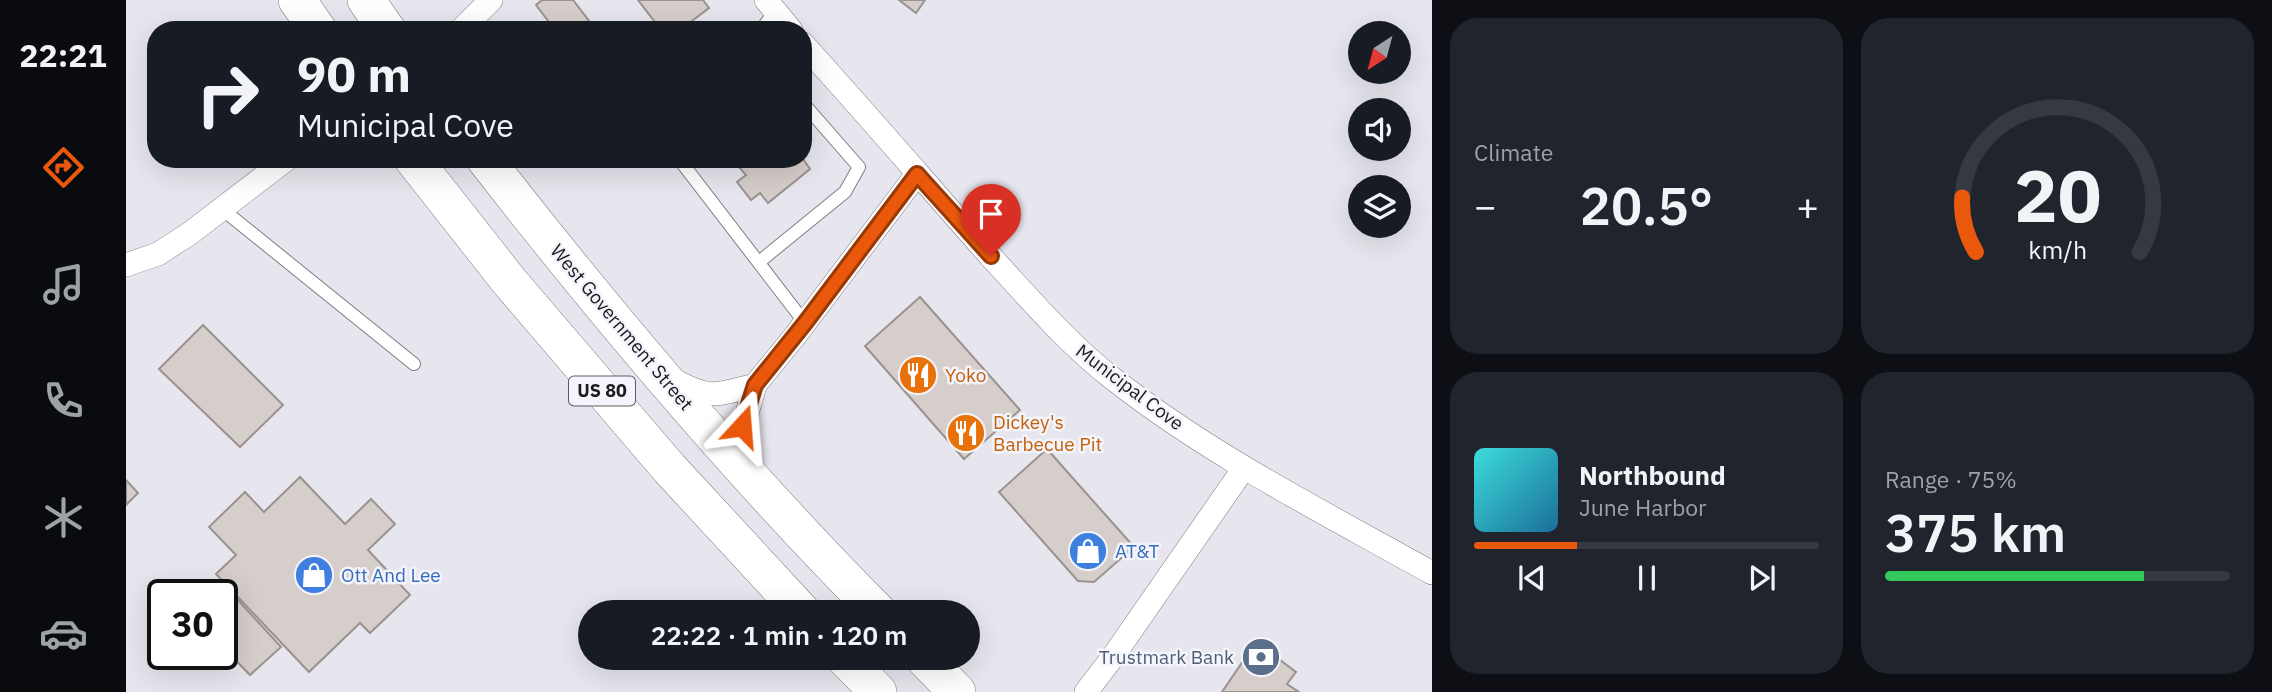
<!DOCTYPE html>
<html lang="en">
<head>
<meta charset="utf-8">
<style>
	body { margin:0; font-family:"IBM Plex Sans",sans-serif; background:#20242c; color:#f1f3f6; height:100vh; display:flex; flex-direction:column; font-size:26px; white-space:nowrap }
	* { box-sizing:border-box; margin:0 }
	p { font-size:23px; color:#9ea1a6 }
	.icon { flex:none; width:38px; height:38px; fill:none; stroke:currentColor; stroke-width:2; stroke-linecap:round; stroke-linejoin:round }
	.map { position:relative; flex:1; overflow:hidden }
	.details { display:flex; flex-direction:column; gap:18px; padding:18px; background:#0d0f14; width:840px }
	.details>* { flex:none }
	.guide { position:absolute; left:21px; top:21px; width:665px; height:147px; border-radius:28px; box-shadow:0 7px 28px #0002; background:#171b24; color:#f1f3f6; overflow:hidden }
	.needle { width:46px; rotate:216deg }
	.controls { position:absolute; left:1222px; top:21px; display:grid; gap:14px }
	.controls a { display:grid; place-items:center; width:63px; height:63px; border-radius:50%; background:#171b24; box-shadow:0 7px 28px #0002; font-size:35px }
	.speed { position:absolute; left:21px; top:579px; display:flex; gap:14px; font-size:35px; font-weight:700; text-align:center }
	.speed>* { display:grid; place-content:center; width:91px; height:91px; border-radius:50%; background:#171b24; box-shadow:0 7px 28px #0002; line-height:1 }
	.speed .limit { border:4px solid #111; border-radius:10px; background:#fff; color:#111 }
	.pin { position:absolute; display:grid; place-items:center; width:60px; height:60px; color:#fff; margin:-72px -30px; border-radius:50% 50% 50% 0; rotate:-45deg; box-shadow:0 0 7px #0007 }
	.pin .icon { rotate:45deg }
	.me { position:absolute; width:77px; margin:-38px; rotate:19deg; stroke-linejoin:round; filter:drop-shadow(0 0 5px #0008) }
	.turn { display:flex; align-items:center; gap:24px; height:147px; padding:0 35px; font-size:32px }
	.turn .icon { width:91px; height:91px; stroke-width:2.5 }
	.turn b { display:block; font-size:49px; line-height:60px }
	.big { font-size:52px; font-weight:600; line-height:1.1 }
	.details .widget { flex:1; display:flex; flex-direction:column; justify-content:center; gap:10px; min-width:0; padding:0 24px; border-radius:28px; background:#20242c }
	.details .dial { align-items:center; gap:0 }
	.dial svg { height:182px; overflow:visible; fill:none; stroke:#363941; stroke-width:7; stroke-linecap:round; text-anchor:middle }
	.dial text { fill:#f1f3f6; stroke:none }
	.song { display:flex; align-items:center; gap:21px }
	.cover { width:84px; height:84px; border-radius:10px; background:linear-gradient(135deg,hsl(180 70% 55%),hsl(200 70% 35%)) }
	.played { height:7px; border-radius:4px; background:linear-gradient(90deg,#ea580c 30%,#363941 30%) }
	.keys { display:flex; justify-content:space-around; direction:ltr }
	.heat { display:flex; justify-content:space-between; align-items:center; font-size:38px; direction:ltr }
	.charge { height:10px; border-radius:5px; background:linear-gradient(90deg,#34c759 75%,#363941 0) }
	.details .tiles { flex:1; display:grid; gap:18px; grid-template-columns:repeat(2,1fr) }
	.trip { position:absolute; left:452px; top:600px; width:402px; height:70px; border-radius:35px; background:#171b24; box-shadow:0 7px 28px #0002; font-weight:600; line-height:70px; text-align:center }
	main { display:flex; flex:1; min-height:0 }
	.tabs { display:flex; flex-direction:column; width:126px; justify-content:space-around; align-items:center; background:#090b0e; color:#9ea1a6 }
	.tabs .icon { width:49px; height:49px }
	.tabs .active { color:#ea580c }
	.tabs b { font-size:32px; color:#f1f3f6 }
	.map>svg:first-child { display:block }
</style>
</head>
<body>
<main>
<nav class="tabs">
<b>22:21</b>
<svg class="icon active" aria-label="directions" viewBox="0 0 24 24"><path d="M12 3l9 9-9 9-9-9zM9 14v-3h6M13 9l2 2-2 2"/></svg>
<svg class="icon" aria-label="music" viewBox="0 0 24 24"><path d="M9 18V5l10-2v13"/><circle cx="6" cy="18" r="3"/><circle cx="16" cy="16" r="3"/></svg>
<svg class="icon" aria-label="phone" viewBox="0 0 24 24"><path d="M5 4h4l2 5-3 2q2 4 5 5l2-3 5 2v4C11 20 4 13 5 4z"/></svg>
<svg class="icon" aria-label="climate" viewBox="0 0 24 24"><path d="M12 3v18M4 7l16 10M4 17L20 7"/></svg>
<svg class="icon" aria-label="car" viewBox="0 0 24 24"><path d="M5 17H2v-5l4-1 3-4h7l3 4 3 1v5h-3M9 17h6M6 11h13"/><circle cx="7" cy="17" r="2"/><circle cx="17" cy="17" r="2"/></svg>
</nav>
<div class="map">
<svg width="1306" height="692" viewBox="0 0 1306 692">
	<rect width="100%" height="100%" fill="#e7e6ee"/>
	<g fill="#d6ceca" stroke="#9a928f" stroke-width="2">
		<path d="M416,0H447L470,30H429L410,5Z"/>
		<path d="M512,0H577L583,8L554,30H535Z"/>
		<path d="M773,0H799L790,13Z"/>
		<path d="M606,159H677L684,169L642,203L634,193L625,200L611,182L620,175Z"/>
		<path d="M794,297L894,410L838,459L739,346Z"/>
		<path d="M77,325L157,405L114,447L33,369Z"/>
		<path d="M921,449L1008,547L968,582L952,581L873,492Z"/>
		<path d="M174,477L219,524L245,499L269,524L242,550L284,595L244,633L234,623L183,672L90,574L110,555L83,527L119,492L138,512Z"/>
		<path d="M0,480L12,493L0,505Z"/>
		<path d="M111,599L155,647L124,675L96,646V613Z"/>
		<path d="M1130,642L1170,672L1161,684L1173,692H1096Z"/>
	</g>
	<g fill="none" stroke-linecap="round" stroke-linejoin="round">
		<g stroke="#7e7d84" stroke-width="14">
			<g id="service">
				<path d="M635,30L649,11"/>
				<path d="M553,159L679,323"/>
				<path d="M96,209L288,364"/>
				<path d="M633,262L719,192L733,167L677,103"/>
			</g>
		</g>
		<g stroke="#7e7d84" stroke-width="24">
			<g id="minor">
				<path d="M640,0L665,30"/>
				<path d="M335,30L365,0"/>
				<path d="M677,44C741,114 803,187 866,258C904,299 941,343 986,378C1084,455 1197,512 1306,573"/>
				<path d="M0,265L32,254L63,234L161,159"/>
				<path d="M548,380C584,400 591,395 629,385C620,423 608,432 628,470"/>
				<path d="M629,385L669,336L791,174"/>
				<path d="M960,692L986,658L1118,468"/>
			</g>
		</g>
		<g stroke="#7e7d84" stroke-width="38">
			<g id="primary">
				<path d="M171,0L192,30"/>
				<path d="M240,0L261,30"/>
				<path d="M287,159L383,281L543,468L676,612"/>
				<path d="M359,159C482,317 612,471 752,612"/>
				<path d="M719,658L752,692"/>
				<path d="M798,658L831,692"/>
			</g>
		</g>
		<use href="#service" stroke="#fff" stroke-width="12"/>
		<use href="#minor" stroke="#fff" stroke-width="23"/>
		<use href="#primary" stroke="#fff" stroke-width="37"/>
	</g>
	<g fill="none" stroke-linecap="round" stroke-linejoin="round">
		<g stroke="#983908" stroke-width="18">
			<path id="route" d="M616,426L629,385L679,323L791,174L865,256"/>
		</g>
		<use href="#route" stroke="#ea580c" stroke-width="12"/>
	</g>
	<defs>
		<g id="restaurant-disc" transform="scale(2.0125)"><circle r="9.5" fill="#e8710a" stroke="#f4f4fc"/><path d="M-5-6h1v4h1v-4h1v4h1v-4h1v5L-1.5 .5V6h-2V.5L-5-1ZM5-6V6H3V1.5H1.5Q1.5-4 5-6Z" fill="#fff"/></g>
		<g id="shop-disc" transform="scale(2.0125)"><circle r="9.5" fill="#3f7fe0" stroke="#f4f4fc"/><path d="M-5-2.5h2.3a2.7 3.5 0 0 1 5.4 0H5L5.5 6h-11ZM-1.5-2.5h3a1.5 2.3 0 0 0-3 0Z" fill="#fff"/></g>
		<g id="bank-disc" transform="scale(2.0125)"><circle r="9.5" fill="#5c6f8a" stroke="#f4f4fc"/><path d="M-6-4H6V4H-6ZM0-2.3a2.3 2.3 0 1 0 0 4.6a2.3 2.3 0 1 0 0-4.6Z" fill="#fff"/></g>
	</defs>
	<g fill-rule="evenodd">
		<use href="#restaurant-disc" x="792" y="375"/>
		<use href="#restaurant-disc" x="840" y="433"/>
		<use href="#shop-disc" x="962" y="551"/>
		<use href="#shop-disc" x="188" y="575"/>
		<use href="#bank-disc" x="1135" y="657"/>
	</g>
	<g text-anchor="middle" stroke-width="5" stroke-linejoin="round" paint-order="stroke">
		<rect fill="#f4f4fc" stroke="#5c5b60" stroke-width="2" x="443" y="376.5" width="66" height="29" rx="5"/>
		<g font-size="18" font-weight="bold" fill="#1b1a1d">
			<text x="476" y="397">US 80</text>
		</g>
		<g font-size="19" fill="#1b1a1d" stroke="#f4f4fc">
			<text transform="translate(496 327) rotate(50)" y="7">West Government Street</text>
			<text transform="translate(1004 387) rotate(37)" y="7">Municipal Cove</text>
		</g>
		<g font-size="19" fill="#c56008" stroke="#f4f4fc" text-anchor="start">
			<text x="819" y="382">Yoko</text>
			<text x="867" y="429">Dickey's<tspan x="867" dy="22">Barbecue Pit</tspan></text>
		</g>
		<g font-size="19" fill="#366cbe" stroke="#f4f4fc" text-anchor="start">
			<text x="989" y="558">AT&amp;T</text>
			<text x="215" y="582">Ott And Lee</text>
		</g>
		<g font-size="19" fill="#4e5e75" stroke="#f4f4fc" text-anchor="end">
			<text x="1108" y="664">Trustmark Bank</text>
		</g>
	</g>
</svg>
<div class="controls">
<a><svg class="needle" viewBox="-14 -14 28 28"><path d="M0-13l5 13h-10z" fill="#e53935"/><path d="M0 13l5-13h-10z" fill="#9ea1a6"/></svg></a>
<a><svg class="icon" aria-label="sound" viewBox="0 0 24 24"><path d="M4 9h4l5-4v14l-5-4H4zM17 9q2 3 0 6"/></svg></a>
<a><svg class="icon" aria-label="layers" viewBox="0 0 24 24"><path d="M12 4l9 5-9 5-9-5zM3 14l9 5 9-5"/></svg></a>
</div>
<div class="speed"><div class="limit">30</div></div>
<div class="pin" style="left:865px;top:256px;background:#d93025"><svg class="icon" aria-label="arrive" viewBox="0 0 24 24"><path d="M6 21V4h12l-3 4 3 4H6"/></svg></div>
<svg class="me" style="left:616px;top:426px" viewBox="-20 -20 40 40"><path d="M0-17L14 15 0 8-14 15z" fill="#ea580c" stroke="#fff" stroke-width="4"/></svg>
<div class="trip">22:22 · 1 min · 120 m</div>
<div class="guide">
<div class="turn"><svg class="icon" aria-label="right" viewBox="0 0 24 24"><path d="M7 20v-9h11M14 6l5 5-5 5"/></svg><div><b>90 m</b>Municipal Cove</div></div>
</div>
</div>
<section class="details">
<div class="tiles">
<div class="widget"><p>Climate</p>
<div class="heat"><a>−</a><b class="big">20.5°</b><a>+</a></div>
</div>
<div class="widget dial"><svg viewBox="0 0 100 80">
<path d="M14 69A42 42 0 1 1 86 69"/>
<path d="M14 69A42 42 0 0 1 8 45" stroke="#ea580c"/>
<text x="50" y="56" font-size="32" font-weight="700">20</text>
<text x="50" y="72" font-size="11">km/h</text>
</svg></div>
<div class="widget">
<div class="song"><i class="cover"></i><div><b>Northbound</b><p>June Harbor</p></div></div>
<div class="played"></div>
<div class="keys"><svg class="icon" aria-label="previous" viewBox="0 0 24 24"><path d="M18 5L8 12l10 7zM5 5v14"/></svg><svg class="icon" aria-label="pause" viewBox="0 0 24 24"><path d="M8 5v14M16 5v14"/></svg><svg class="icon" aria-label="next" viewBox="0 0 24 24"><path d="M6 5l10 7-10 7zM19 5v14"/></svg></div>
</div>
<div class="widget"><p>Range · 75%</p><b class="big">375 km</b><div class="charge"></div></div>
</div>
</section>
</main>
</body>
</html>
